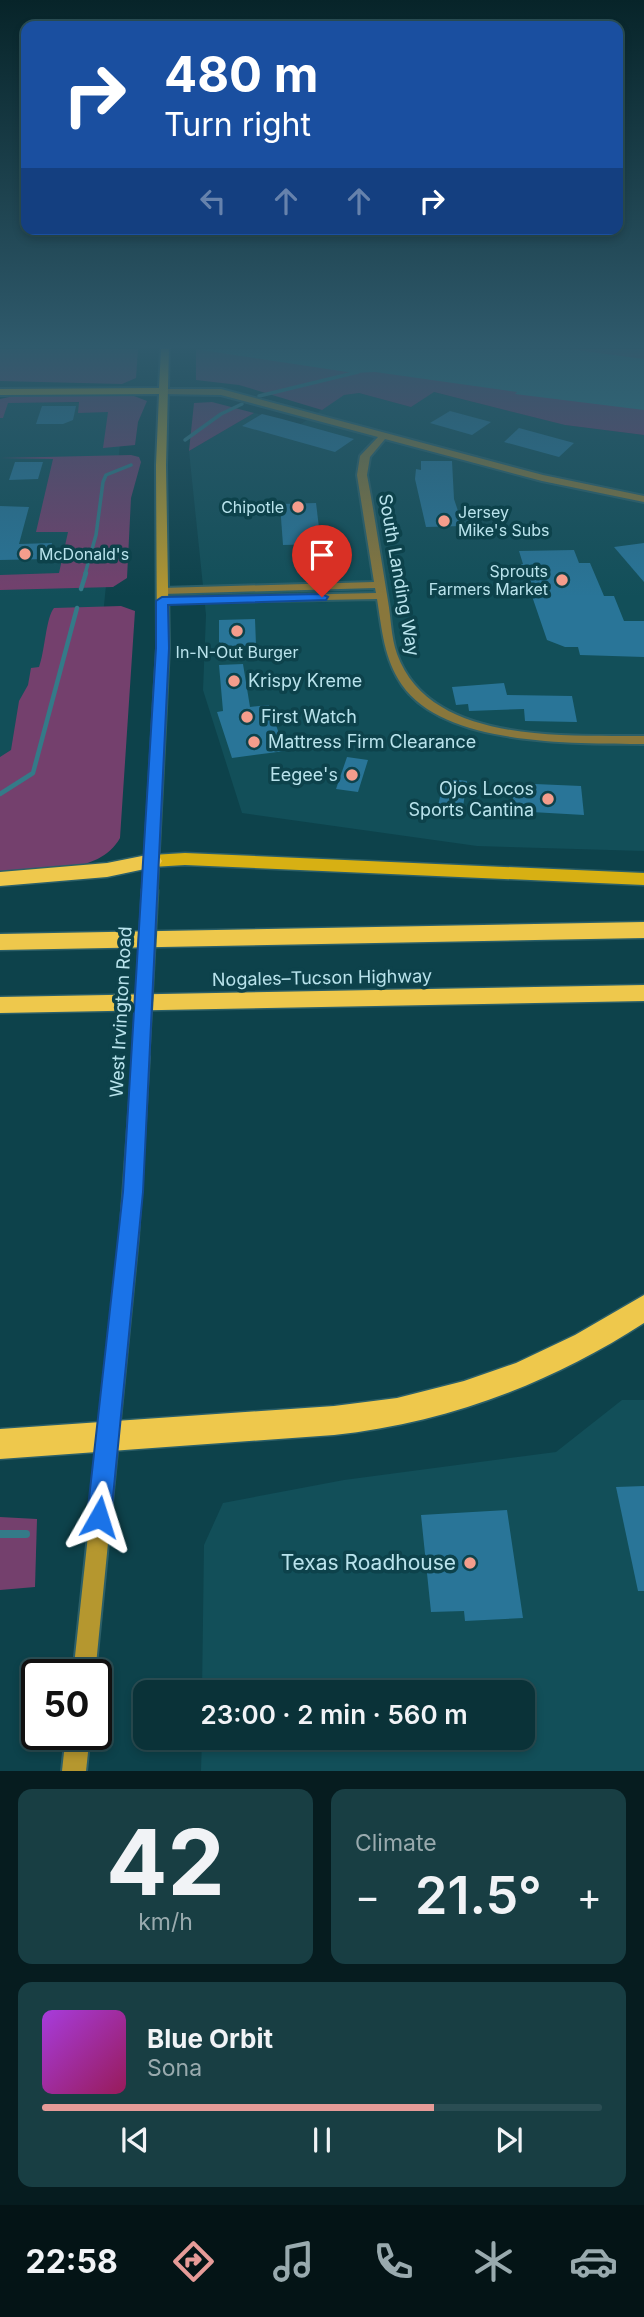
<!DOCTYPE html>
<html lang="en">
<head>
<meta charset="utf-8">
<style>
	body { margin:0; font-family:Inter,sans-serif; background:#183e43; color:#f1f3f6; height:100vh; display:flex; flex-direction:column; font-size:26px; white-space:nowrap }
	* { box-sizing:border-box; margin:0 }
	p { font-size:23px; color:#99aaae }
	.icon { flex:none; width:38px; height:38px; fill:none; stroke:currentColor; stroke-width:2; stroke-linecap:round; stroke-linejoin:round }
	.map { position:relative; height:1771px; overflow:hidden }
	.details { display:flex; flex-direction:column; gap:18px; padding:18px; background:#061c1f; flex:1 }
	.details>* { flex:none }
	.banner { position:absolute; left:21px; top:21px; width:602px; height:214px; border-radius:14px; box-shadow:0 4px 10px #0003,0 0 0 2px #2a4d53; background:#1a4fa0; color:#fff; overflow:hidden }
	.speed { position:absolute; left:21px; top:1659px; display:flex; gap:14px; font-size:35px; font-weight:700; text-align:center }
	.speed>* { display:grid; place-content:center; width:91px; height:91px; border-radius:50%; background:#0a3238; box-shadow:0 4px 10px #0003,0 0 0 2px #2a4d53; line-height:1 }
	.speed .limit { border:4px solid #111; border-radius:10px; background:#fff; color:#111 }
	.pin { position:absolute; display:grid; place-items:center; width:60px; height:60px; color:#fff; margin:-72px -30px; border-radius:50% 50% 50% 0; rotate:-45deg; box-shadow:0 0 7px #0007 }
	.pin .icon { rotate:45deg }
	.me { position:absolute; width:77px; margin:-38px; rotate:6deg; stroke-linejoin:round; filter:drop-shadow(0 0 5px #0008) }
	.turn { display:flex; align-items:center; gap:24px; height:147px; padding:0 28px; font-size:32px }
	.turn .icon { width:91px; height:91px; stroke-width:2.5 }
	.turn b { display:block; font-size:49px; line-height:60px }
	.lanes { display:flex; align-items:center; height:66px; padding:0 28px; background:#0003; justify-content:center; gap:35px; direction:ltr }
	.lanes .off { opacity:.35 }
	.big { font-size:52px; font-weight:600; line-height:1.1 }
	.details .card { flex:1; display:flex; flex-direction:column; justify-content:center; gap:10px; min-width:0; padding:0 24px; border-radius:14px; background:#183e43 }
	.details .dial { align-items:center; gap:0 }
	.dial b { font-size:91px; line-height:1 }
	.song { display:flex; align-items:center; gap:21px }
	.cover { width:84px; height:84px; border-radius:10px; background:linear-gradient(135deg,hsl(280 70% 55%),hsl(330 70% 35%)) }
	.played { height:7px; border-radius:4px; background:linear-gradient(90deg,#e69b98 70%,#2a4d53 70%) }
	.keys { display:flex; justify-content:space-around; direction:ltr }
	.heat { display:flex; justify-content:space-between; align-items:center; font-size:38px; direction:ltr }
	.details .tiles { flex:1; display:grid; gap:18px; grid-template-columns:1fr 1fr }
	.card:last-child { grid-column:span 2 }
	.trip { position:absolute; left:133px; top:1680px; width:402px; height:70px; border-radius:14px; background:#0a3238; box-shadow:0 4px 10px #0003,0 0 0 2px #2a4d53; font-weight:600; line-height:70px; text-align:center }
	.dock { display:flex; height:112px; justify-content:space-around; align-items:center; background:#041416; color:#99aaae }
	.dock .icon { width:49px; height:49px }
	.dock .active { color:#e69b98 }
	.dock b { font-size:32px; color:#f1f3f6 }
	.map>svg:first-child { display:block }
</style>
</head>
<body>
<div class="map">
<svg width="644" height="1771" viewBox="0 0 644 1771">
	<rect width="100%" height="100%" fill="#0d424b"/>
	<g fill="#124f59">
		<path d="M433,392L565,425L644,435V851L477,846L242,813L203,690L206,615L189,451L254,413L301,424L343,395L359,393L411,407Z"/>
		<path d="M0,402L124,403L83,818L0,833Z"/>
		<path d="M622,1400H644V1771H201L202,1738H523V1692H202L204,1545L223,1503L344,1480L556,1452Z"/>
	</g>
	<g fill="#74406d">
		<path d="M0,349H138L136,378L122,384L0,381Z"/>
		<path d="M196,349H644V435L565,425L434,392L411,407L359,393L344,395L322,410L239,385L196,380Z"/>
		<path d="M14,396H134L147,401L138,422L135,445L103,448L108,412L78,413L79,402L8,403L3,418H0V399Z"/>
		<path d="M212,402L254,413L189,451L194,403Z"/>
		<path d="M131,455L139,457L141,462L131,498L127,578L113,587L0,590V575L59,573L68,532H36L53,459L0,458Z"/>
		<path d="M121,606L135,611L120,838C99,876 37,869 0,872V757L11,750L19,701L28,685L31,668L39,667C45,651 46,617 54,608Z"/>
		<path d="M0,1517L37,1519L35,1587L0,1590Z"/>
	</g>
	<path fill="#347a88" d="M195,349H568L644,359V410L515,394L517,392L375,372L354,373Z"/>
	<g fill="none" stroke-linecap="round" stroke-linejoin="round">
		<g stroke="#347a88" stroke-width="3.5">
			<path d="M259,396L358,372"/>
			<path d="M185,440L221,414L242,404"/>
			<path d="M85,574L96,535L103,482L106,475L131,465"/>
		</g>
		<g stroke="#347a88" stroke-width="4.5">
			<path d="M81,589L86,573"/>
			<path d="M0,794L33,773L77,608"/>
		</g>
		<path stroke="#347a88" stroke-width="8" d="M0,1534H26"/>
	</g>
	<g fill="#297598">
		<path d="M42,406H76L73,420L63,424H36Z"/>
		<path d="M450,411L491,422L472,435L430,423Z"/>
		<path d="M262,414L282,419L354,439L335,452L242,426Z"/>
		<path d="M519,428L574,443L559,457L504,442Z"/>
		<path d="M421,461H452L454,499L463,526L426,527L415,479L416,469L421,470Z"/>
		<path d="M15,462H43L38,479L9,480Z"/>
		<path d="M316,503L321,544L283,545L280,504Z"/>
		<path d="M0,506L29,507L19,544L52,543L48,559L0,560Z"/>
		<path d="M644,543V582L614,547Z"/>
		<path d="M574,550L579,563H590L604,596H614L624,621H644V657L580,655L578,647H565L547,640L521,564H523L519,551Z"/>
		<path d="M255,619L256,645L241,646L242,652L219,642V620Z"/>
		<path d="M243,664L250,707L269,705L285,751L232,758L217,712L223,711L219,665Z"/>
		<path d="M504,683L507,695L572,696L577,722L525,721L524,709L469,711L468,704L456,705L452,687Z"/>
		<path d="M347,757L368,760L358,792L336,789Z"/>
		<path d="M444,778L467,781L462,813L437,811Z"/>
		<path d="M512,783L581,786L584,815L514,811Z"/>
		<path d="M644,1486V1591H638L616,1487Z"/>
		<path d="M507,1510L523,1618L465,1621L464,1611L431,1612L421,1515Z"/>
	</g>
	<g fill="none" stroke-linecap="round" stroke-linejoin="round">
		<g stroke="#2c5f68" stroke-width="4">
			<path id="street" d="M159,389H221L543,475L644,496V502L542,481L385,439L370,457L367,475C375,517 381,559 388,601C391,618 391,637 397,654C430,745 566,735 644,736V744C577,743 445,747 402,685C384,659 382,630 377,599L158,603V599L162,598L376,593L375,588L162,594L157,591L162,588L374,582L357,475L360,456L378,437L221,395L162,394L158,391Z"/>
		</g>
		<g stroke="#2c5f68" stroke-width="4">
			<g id="secondary">
				<path d="M161,349H169L166,465L169,648L157,889L150,894L143,889L157,648L156,465L159,394L0,395V389L159,388Z"/>
				<path d="M141,1051L147,1053L149,1057L138,1238L95,1675H73L120,1238L133,1057L135,1053Z"/>
				<path d="M66,1734H90L86,1771H62Z"/>
			</g>
		</g>
		<g stroke="#2c5f68" stroke-width="3">
			<path id="primary" d="M185,853L644,873V885L185,865L152,867L143,861L152,855Z"/>
		</g>
		<g stroke="#2c5f68" stroke-width="3">
			<g id="highway">
				<path d="M152,854L159,856L162,861L159,866L107,877L0,886V872L107,863Z"/>
				<path d="M644,922V938L0,950V934Z"/>
				<path d="M644,985V1001L0,1013V997Z"/>
				<path d="M644,1295V1323C550,1384 446,1423 334,1435L0,1459V1429L334,1406L397,1398L464,1381L516,1363L575,1335Z"/>
			</g>
		</g>
		<use href="#street" fill="#89773c" fill-rule="evenodd"/>
		<use href="#secondary" fill="#b5972f" fill-rule="evenodd"/>
		<use href="#primary" fill="#d7b013" fill-rule="evenodd"/>
		<use href="#highway" fill="#eec84c" fill-rule="evenodd"/>
		<g stroke="#2c5f68" stroke-width="19" stroke-linecap="butt">
			<path id="secondary-bridge" d="M141,1057L150,889"/>
		</g>
		<use href="#secondary-bridge" stroke="#b5972f" stroke-width="16"/>
	</g>
	<linearGradient id="sky" x2="0" y2="1"><stop stop-color="#072429"/><stop offset="0.58" stop-color="#2f5a6c"/><stop offset="1" stop-color="#2f5a6c" stop-opacity="0"/></linearGradient>
	<rect width="644" height="597" fill="url(#sky)"/>
	<path fill="#1a73e8" stroke="#114b97" stroke-width="2" d="M322,594L328,597L326,600L168,605L169,648L143,1192L111,1517L108,1526L99,1529L91,1526L87,1517L123,1192L156,648V601L162,597Z"/>
	<g fill="#f49d8c" stroke="#0d424b" stroke-width="2.5">
		<circle cx="298" cy="507" r="7"/>
		<circle cx="444" cy="521" r="7"/>
		<circle cx="25" cy="554" r="7"/>
		<circle cx="562" cy="580" r="7"/>
		<circle cx="237" cy="631" r="7"/>
		<circle cx="234" cy="681" r="7"/>
		<circle cx="247" cy="717" r="7"/>
		<circle cx="254" cy="742" r="7"/>
		<circle cx="352" cy="775" r="7"/>
		<circle cx="548" cy="799" r="7"/>
		<circle cx="470" cy="1563" r="7"/>
	</g>
	<g text-anchor="middle" stroke-width="7" stroke-linejoin="round" paint-order="stroke">
		<g font-size="16" fill="#b9e3ec" stroke="#0d424b" text-anchor="end">
			<text x="284" y="513">Chipotle</text>
			<text x="458" y="518" text-anchor="start">Jersey<tspan x="458" dy="18">Mike's Subs</tspan></text>
			<text x="39" y="560" text-anchor="start">McDonald's</text>
			<text x="548" y="577">Sprouts<tspan x="548" dy="18">Farmers Market</tspan></text>
			<text x="237" y="658" text-anchor="middle">In-N-Out Burger</text>
		</g>
		<g font-size="18" fill="#b9e3ec" stroke="#0d424b">
			<text transform="translate(399 575) rotate(80)" y="6">South Landing Way</text>
			<text transform="translate(322 978) rotate(-1)" y="6">Nogales–Tucson Highway</text>
			<text transform="translate(121 1012) rotate(-87)" y="6">West Irvington Road</text>
		</g>
		<g font-size="18" fill="#b9e3ec" stroke="#0d424b" text-anchor="start">
			<text x="248" y="687">Krispy Kreme</text>
			<text x="261" y="723">First Watch</text>
			<text x="268" y="748">Mattress Firm Clearance</text>
			<text x="338" y="781" text-anchor="end">Eegee's</text>
			<text x="534" y="795" text-anchor="end">Ojos Locos<tspan x="534" dy="21">Sports Cantina</tspan></text>
		</g>
		<g font-size="21" fill="#b9e3ec" stroke="#0d424b" text-anchor="end">
			<text x="456" y="1570">Texas Roadhouse</text>
		</g>
	</g>
</svg>
<div class="speed"><div class="limit">50</div></div>
<div class="pin" style="left:322px;top:597px;background:#d93025"><svg class="icon" aria-label="arrive" viewBox="0 0 24 24"><path d="M6 21V4h12l-3 4 3 4H6"/></svg></div>
<svg class="me" style="left:99px;top:1517px" viewBox="-20 -20 40 40"><path d="M0-17L14 15 0 8-14 15z" fill="#1a73e8" stroke="#fff" stroke-width="4"/></svg>
<div class="trip">23:00 · 2 min · 560 m</div>
<div class="banner">
<div class="turn"><svg class="icon" aria-label="right" viewBox="0 0 24 24"><path d="M7 20v-9h11M14 6l5 5-5 5"/></svg><div><b>480 m</b>Turn right</div></div>
<div class="lanes"><svg class="icon off" aria-label="left" viewBox="0 0 24 24"><path d="M17 20v-9H6M10 6l-5 5 5 5"/></svg><svg class="icon off" aria-label="ahead" viewBox="0 0 24 24"><path d="M12 20V5M6 11l6-6 6 6"/></svg><svg class="icon off" aria-label="ahead" viewBox="0 0 24 24"><path d="M12 20V5M6 11l6-6 6 6"/></svg><svg class="icon" aria-label="right" viewBox="0 0 24 24"><path d="M7 20v-9h11M14 6l5 5-5 5"/></svg></div>
</div>
</div>
<section class="details">
<div class="tiles">
<div class="card dial"><b>42</b><p>km/h</p></div>
<div class="card"><p>Climate</p>
<div class="heat"><a>−</a><b class="big">21.5°</b><a>+</a></div>
</div>
<div class="card">
<div class="song"><i class="cover"></i><div><b>Blue Orbit</b><p>Sona</p></div></div>
<div class="played"></div>
<div class="keys"><svg class="icon" aria-label="previous" viewBox="0 0 24 24"><path d="M18 5L8 12l10 7zM5 5v14"/></svg><svg class="icon" aria-label="pause" viewBox="0 0 24 24"><path d="M8 5v14M16 5v14"/></svg><svg class="icon" aria-label="next" viewBox="0 0 24 24"><path d="M6 5l10 7-10 7zM19 5v14"/></svg></div>
</div>
</div>
</section>
<nav class="dock">
<b>22:58</b>
<svg class="icon active" aria-label="directions" viewBox="0 0 24 24"><path d="M12 3l9 9-9 9-9-9zM9 14v-3h6M13 9l2 2-2 2"/></svg>
<svg class="icon" aria-label="music" viewBox="0 0 24 24"><path d="M9 18V5l10-2v13"/><circle cx="6" cy="18" r="3"/><circle cx="16" cy="16" r="3"/></svg>
<svg class="icon" aria-label="phone" viewBox="0 0 24 24"><path d="M5 4h4l2 5-3 2q2 4 5 5l2-3 5 2v4C11 20 4 13 5 4z"/></svg>
<svg class="icon" aria-label="climate" viewBox="0 0 24 24"><path d="M12 3v18M4 7l16 10M4 17L20 7"/></svg>
<svg class="icon" aria-label="car" viewBox="0 0 24 24"><path d="M5 17H2v-5l4-1 3-4h7l3 4 3 1v5h-3M9 17h6M6 11h13"/><circle cx="7" cy="17" r="2"/><circle cx="17" cy="17" r="2"/></svg>
</nav>
</body>
</html>
